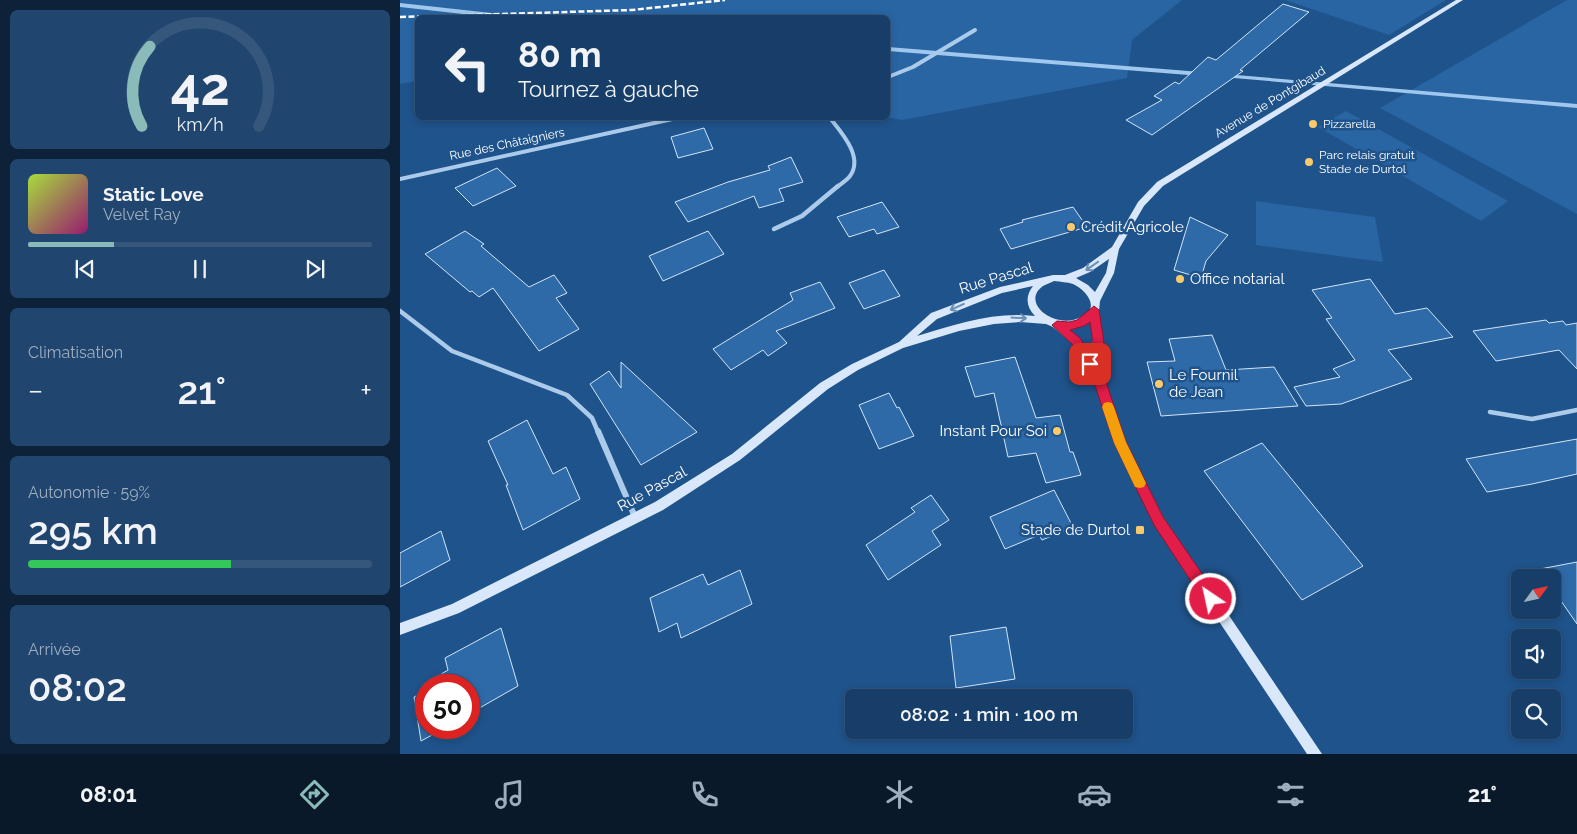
<!DOCTYPE html>
<html lang="fr">
<head>
<meta charset="utf-8">
<style>
	body { margin:0; font-family:Raleway,sans-serif; background:#20456e; color:#f1f3f6; height:100vh; display:flex; flex-direction:column; font-size:19px; white-space:nowrap }
	* { box-sizing:border-box; margin:0 }
	p { font-size:16px; color:#9eaec0 }
	.icon { flex:none; width:28px; height:28px; fill:none; stroke:currentColor; stroke-width:2; stroke-linecap:round; stroke-linejoin:round }
	.map { position:relative; flex:1; overflow:hidden }
	.sheet { display:flex; flex-direction:column; gap:10px; padding:10px; background:#0d2239; width:400px }
	.sheet>* { flex:none }
	.banner { position:absolute; left:15px; top:15px; width:475px; height:105px; border-radius:8px; box-shadow:0 2px 8px #0003,0 0 0 1px #36577c; background:#173e68; color:#f1f3f6; overflow:hidden }
	.needle { width:32px; rotate:57deg }
	.fabs { position:absolute; left:1111px; top:569px; display:grid; gap:10px }
	.fabs a { display:grid; place-items:center; width:50px; height:50px; border-radius:8px; background:#173e68; box-shadow:0 2px 8px #0003,0 0 0 1px #36577c; font-size:25px }
	.speed { position:absolute; left:15px; top:674px; display:flex; gap:10px; font-size:25px; font-weight:700; text-align:center }
	.speed>* { display:grid; place-content:center; width:65px; height:65px; border-radius:50%; background:#173e68; box-shadow:0 2px 8px #0003,0 0 0 1px #36577c; line-height:1 }
	.speed .limit { border:8px solid #d22; background:#fff; color:#111 }
	.pin { position:absolute; display:grid; place-items:center; width:42px; height:42px; color:#fff; margin:-21px; border-radius:10px; box-shadow:0 2px 8px #0006 }
	.me { position:absolute; width:55px; margin:-28px; rotate:326deg; stroke-linejoin:round; filter:drop-shadow(0 0 4px #0008) }
	.turn { display:flex; align-items:center; gap:18px; height:105px; padding:0 20px; font-size:22px }
	.turn .icon { width:65px; height:65px; stroke-width:2.5 }
	.turn b { display:block; font-size:35px; line-height:42px }
	.big { font-size:38px; font-weight:600; line-height:1.1 }
	.sheet .widget { flex:1; display:flex; flex-direction:column; justify-content:center; gap:8px; min-width:0; padding:0 18px; border-radius:8px; background:#20456e }
	.sheet .dial { align-items:center; gap:0 }
	.dial svg { height:130px; overflow:visible; fill:none; stroke:#36577c; stroke-width:7; stroke-linecap:round; text-anchor:middle }
	.dial text { fill:#f1f3f6; stroke:none }
	.song { display:flex; align-items:center; gap:15px }
	.cover { width:60px; height:60px; border-radius:8px; background:linear-gradient(135deg,hsl(80 70% 55%),hsl(320 70% 35%)) }
	.played { height:5px; border-radius:2px; background:linear-gradient(90deg,#8bbbb9 25%,#36577c 25%) }
	.keys { display:flex; justify-content:space-around; direction:ltr }
	.heat { display:flex; justify-content:space-between; align-items:center; font-size:28px; direction:ltr }
	.charge { height:8px; border-radius:4px; background:linear-gradient(90deg,#34c759 59%,#36577c 0) }
	.trip { position:absolute; left:445px; top:689px; width:288px; height:50px; border-radius:8px; background:#173e68; box-shadow:0 2px 8px #0003,0 0 0 1px #36577c; font-weight:600; line-height:50px; text-align:center }
	.dock { display:flex; height:80px; justify-content:space-around; align-items:center; background:#09192a; color:#9eaec0 }
	.dock .icon { width:35px; height:35px }
	.dock .selected { color:#8bbbb9 }
	.dock b { font-size:22px; color:#f1f3f6 }
	main { display:flex; flex:1; min-height:0 }
	.map>svg:first-child { display:block }
</style>
</head>
<body>
<main>
<section class="sheet">
<div class="widget dial"><svg viewBox="0 0 100 80">
<path d="M14 69A42 42 0 1 1 86 69"/>
<path d="M14 69A42 42 0 0 1 19 20" stroke="#8bbbb9"/>
<text x="50" y="56" font-size="32" font-weight="700">42</text>
<text x="50" y="72" font-size="11">km/h</text>
</svg></div>
<div class="widget">
<div class="song"><i class="cover"></i><div><b>Static Love</b><p>Velvet Ray</p></div></div>
<div class="played"></div>
<div class="keys"><svg class="icon" aria-label="previous" viewBox="0 0 24 24"><path d="M18 5L8 12l10 7zM5 5v14"/></svg><svg class="icon" aria-label="pause" viewBox="0 0 24 24"><path d="M8 5v14M16 5v14"/></svg><svg class="icon" aria-label="next" viewBox="0 0 24 24"><path d="M6 5l10 7-10 7zM19 5v14"/></svg></div>
</div>
<div class="widget"><p>Climatisation</p>
<div class="heat"><a>−</a><b class="big">21°</b><a>+</a></div>
</div>
<div class="widget"><p>Autonomie · 59%</p><b class="big">295 km</b><div class="charge"></div></div>
<div class="widget"><p>Arrivée</p><b class="big">08:02</b></div>
</section>
<div class="map">
<svg width="1177" height="754" viewBox="0 0 1177 754">
	<rect width="100%" height="100%" fill="#1f538b"/>
	<g fill="#2965a3">
		<path d="M0,0H782L732,40L727,78L502,120L488,117V18H18L17,81L0,84Z"/>
		<path d="M885,0H1046L989,35Z"/>
		<path d="M1167,0H1177V214L980,108Z"/>
		<path d="M946,111L1108,201L1081,221L918,127Z"/>
		<path d="M856,201L975,217L983,262L856,245Z"/>
	</g>
	<g fill="none" stroke-linecap="round" stroke-linejoin="round">
		<g fill="#a0c7ed" fill-rule="evenodd">
			<path d="M0,3L118,16L120,18H99L0,7Z"/>
			<path d="M488,47L801,72L804,74L801,76L488,51Z"/>
			<path d="M824,74L1177,104V108L822,77V75Z"/>
		</g>
	</g>
	<g fill="#2f6aa8" stroke="#d1e5f8">
		<path d="M883,4L909,12L840,70L843,71L752,135L726,120L762,100L754,96L775,82L779,84L808,57L816,60Z"/>
		<path d="M304,128L313,149L278,158L271,137Z"/>
		<path d="M391,157L403,182L379,189L384,201L359,208L354,196L288,222L275,202L328,182L370,170L368,166Z"/>
		<path d="M97,168L116,186L73,206L55,188Z"/>
		<path d="M482,202L499,227L477,234L474,229L449,237L437,217Z"/>
		<path d="M673,207L687,227L611,249L600,229L623,222L622,220Z"/>
		<path d="M790,217L828,235L806,261L801,278L774,270Z"/>
		<path d="M65,231L84,244L81,246L129,287L154,275L167,293L156,298L179,329L139,351L93,288L79,297L72,291L70,292L25,254Z"/>
		<path d="M308,231L324,254L263,281L249,256Z"/>
		<path d="M484,270L500,296L464,309L449,283Z"/>
		<path d="M970,279L995,314L1027,308L1053,337L988,350L1012,379L941,404L906,406L894,387L940,377L933,369L955,360L926,319L932,318L912,290Z"/>
		<path d="M420,282L435,308L376,331L387,343L368,356L363,350L331,370L313,349L393,300L390,293Z"/>
		<path d="M1146,320L1149,323L1163,321L1166,325L1177,323V369L1159,350L1096,361L1073,331Z"/>
		<path d="M812,335L826,370L874,367L898,406L761,416L747,362L775,361L769,339Z"/>
		<path d="M615,357L636,418L660,415L670,452H673L681,475L646,483L636,453L608,457L594,393L575,397L565,367Z"/>
		<path d="M221,362L297,432L241,465L190,384L209,371L221,388Z"/>
		<path d="M489,393L497,408L499,407L514,436L479,449L459,405Z"/>
		<path d="M127,420L153,474L166,467L180,499L123,530L106,485H108L88,441Z"/>
		<path d="M1177,439V474L1132,484L1087,492L1066,459Z"/>
		<path d="M862,443L963,566L902,600L804,471Z"/>
		<path d="M654,490L673,527L642,540L639,535L605,549L590,517Z"/>
		<path d="M531,495L549,520L532,531L541,545L488,580L466,545L515,512L511,508Z"/>
		<path d="M41,531L50,560L0,587V553Z"/>
		<path d="M1177,562V624L1152,588V578H1146L1140,569Z"/>
		<path d="M340,570L352,604L281,638L277,623L259,632L250,598L303,574L308,585Z"/>
		<path d="M606,627L615,679L556,688L550,636Z"/>
		<path d="M101,628L118,686L69,714V685H34L33,679L48,670L45,658Z"/>
		<path d="M26,691V728H45L21,741L14,697Z"/>
	</g>
	<g fill="none" stroke-linecap="round" stroke-linejoin="round">
		<g stroke="#accbeb" stroke-width="4">
			<path d="M488,77L513,67L575,30"/>
			<path d="M430,118C441,132 464,157 450,176C447,180 441,184 437,187"/>
			<path d="M0,179L277,118"/>
		</g>
		<g stroke="#accbeb" stroke-width="4.5">
			<path d="M374,229L402,216L438,186"/>
			<path d="M0,311L52,351L167,395L192,418L198,432"/>
			<path d="M1090,412L1132,419L1177,410"/>
		</g>
		<path stroke="#accbeb" stroke-width="6" d="M198,431L235,517"/>
		<path fill="#d8e7f9" fill-rule="evenodd" d="M1056,0H1063L763,186L744,206L719,249L714,273L700,301L699,311L705,356L703,376L725,442L763,517L922,754H907L755,525L715,443L693,377L673,344L653,327L646,324L620,322L594,324L559,331L503,348L458,370L428,389L340,460L263,510L59,613L0,635V623L52,604L255,502L332,454L420,383L452,364L499,342L531,313L600,287L653,275H665L683,268L712,247L738,202L757,182ZM709,259L706,273L695,292L688,285L676,278L690,272ZM654,281C661,282 667,282 673,284C686,290 700,307 683,316C657,332 619,303 643,286C646,284 651,283 654,281ZM633,286C625,296 626,307 635,316C595,311 556,324 517,336L537,319L602,293ZM691,321L694,362L679,338L668,329L683,326Z"/>
		<path stroke="#fff" stroke-width="2.5" stroke-dasharray="6 2.5" stroke-linecap="butt" d="M0,17L232,10L325,0"/>
	</g>
	<defs><path id="oneway-shaft" d="M-6 0H5M1.5-3L5.5 0L1.5 3" fill="none" stroke-width="1.6" stroke-linecap="round" stroke-linejoin="round" transform="scale(1.25)"/></defs>
	<g stroke="#698eb7">
		<use href="#oneway-shaft" transform="translate(692 266) rotate(145)"/>
		<use href="#oneway-shaft" transform="translate(557 307) rotate(156)"/>
		<use href="#oneway-shaft" transform="translate(619 318) rotate(3)"/>
	</g>
	<path fill="#e11d48" stroke="#92132f" fill-rule="evenodd" d="M694,306L699,310L706,356L704,376L726,442L763,517L816,594L818,599L816,604L811,606L806,604L754,525L714,443L692,376L693,368L687,367L672,344L652,325L657,321L669,322L677,320ZM690,322L695,356L694,361L680,338L670,330L684,326Z"/>
	<path fill="#f59e0b" d="M708,402L712,403L714,407L726,442L746,483L744,487L740,488L735,487L714,443L702,407L704,403Z"/>
	<g fill="#f9ca6c" stroke="#1f538b" stroke-width="2">
		<circle cx="913" cy="124" r="5"/>
		<circle cx="909" cy="162" r="5"/>
		<circle cx="671" cy="227" r="5"/>
		<circle cx="780" cy="279" r="5"/>
		<circle cx="759" cy="384" r="5"/>
		<circle cx="657" cy="431" r="5"/>
		<rect x="735" y="525" width="10" height="10" rx="2.5"/>
	</g>
	<g text-anchor="middle" stroke-width="5" stroke-linejoin="round" paint-order="stroke">
		<g font-size="12" fill="#fff" stroke="#1f538b">
			<text transform="translate(870 102) rotate(-31)" y="4">Avenue de Pontgibaud</text>
			<text transform="translate(107 144) rotate(-12)" y="4">Rue des Châtaigniers</text>
		</g>
		<g font-size="12" fill="#fff" stroke="#1f538b" text-anchor="start">
			<text x="923" y="128">Pizzarella</text>
			<text x="919" y="159">Parc relais gratuit<tspan x="919" dy="14">Stade de Durtol</tspan></text>
		</g>
		<g font-size="15" fill="#fff" stroke="#1f538b" text-anchor="start">
			<text x="681" y="232">Crédit Agricole</text>
			<text x="790" y="284">Office notarial</text>
			<text x="769" y="380">Le Fournil<tspan x="769" dy="17">de Jean</tspan></text>
			<text x="647" y="436" text-anchor="end">Instant Pour Soi</text>
			<text x="730" y="535" text-anchor="end">Stade de Durtol</text>
		</g>
		<g font-size="15" fill="#fff" stroke="#1f538b">
			<text transform="translate(596 278) rotate(-17)" y="5">Rue Pascal</text>
			<text transform="translate(252 489) rotate(-29)" y="5">Rue Pascal</text>
		</g>
	</g>
</svg>
<div class="fabs">
<a><svg class="needle" viewBox="-14 -14 28 28"><path d="M0-13l5 13h-10z" fill="#e53935"/><path d="M0 13l5-13h-10z" fill="#9eaec0"/></svg></a>
<a><svg class="icon" aria-label="sound" viewBox="0 0 24 24"><path d="M4 9h4l5-4v14l-5-4H4zM17 9q2 3 0 6"/></svg></a>
<a><svg class="icon" aria-label="search" viewBox="0 0 24 24"><circle cx="10" cy="10" r="6"/><path d="M15 15l6 6"/></svg></a>
</div>
<div class="speed"><div class="limit">50</div></div>
<div class="pin" style="left:690px;top:364px;background:#d93025"><svg class="icon" aria-label="arrive" viewBox="0 0 24 24"><path d="M6 21V4h12l-3 4 3 4H6"/></svg></div>
<svg class="me" style="left:811px;top:599px" viewBox="-20 -20 40 40"><circle r="17" fill="#e11d48" stroke="#fff" stroke-width="3"/><path d="M0-11L8 9 0 5-8 9z" fill="#fff"/></svg>
<div class="trip">08:02 · 1 min · 100 m</div>
<div class="banner">
<div class="turn"><svg class="icon" aria-label="left" viewBox="0 0 24 24"><path d="M17 20v-9H6M10 6l-5 5 5 5"/></svg><div><b>80 m</b>Tournez à gauche</div></div>
</div>
</div>
</main>
<nav class="dock">
<b>08:01</b>
<svg class="icon selected" aria-label="directions" viewBox="0 0 24 24"><path d="M12 3l9 9-9 9-9-9zM9 14v-3h6M13 9l2 2-2 2"/></svg>
<svg class="icon" aria-label="music" viewBox="0 0 24 24"><path d="M9 18V5l10-2v13"/><circle cx="6" cy="18" r="3"/><circle cx="16" cy="16" r="3"/></svg>
<svg class="icon" aria-label="phone" viewBox="0 0 24 24"><path d="M5 4h4l2 5-3 2q2 4 5 5l2-3 5 2v4C11 20 4 13 5 4z"/></svg>
<svg class="icon" aria-label="climate" viewBox="0 0 24 24"><path d="M12 3v18M4 7l16 10M4 17L20 7"/></svg>
<svg class="icon" aria-label="car" viewBox="0 0 24 24"><path d="M5 17H2v-5l4-1 3-4h7l3 4 3 1v5h-3M9 17h6M6 11h13"/><circle cx="7" cy="17" r="2"/><circle cx="17" cy="17" r="2"/></svg>
<svg class="icon" aria-label="filters" viewBox="0 0 24 24"><path d="M4 7h16M4 17h16"/><circle cx="9" cy="7" r="2"/><circle cx="15" cy="17" r="2"/></svg>
<b>21°</b>
</nav>
</body>
</html>
